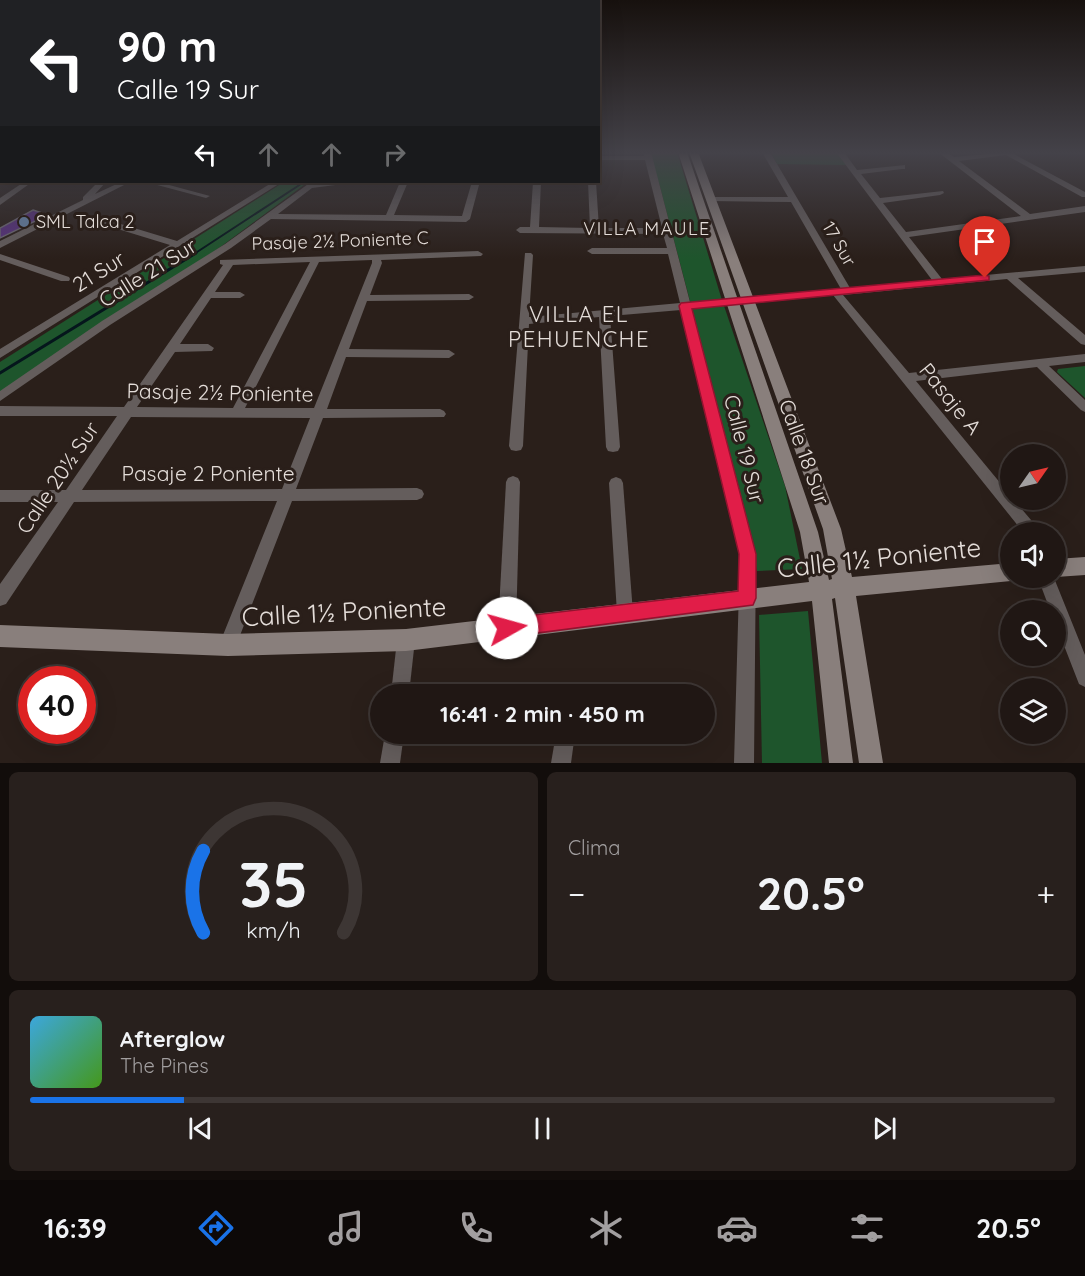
<!DOCTYPE html>
<html lang="es">
<head>
<meta charset="utf-8">
<style>
	body { margin:0; font-family:Quicksand,sans-serif; background:#28201d; color:#f1f3f6; height:100vh; display:flex; flex-direction:column; font-size:22px; white-space:nowrap }
	* { box-sizing:border-box; margin:0 }
	p { font-size:20px; color:#a29fa0 }
	.icon { flex:none; width:33px; height:33px; fill:none; stroke:currentColor; stroke-width:2; stroke-linecap:round; stroke-linejoin:round }
	.map { position:relative; height:763px; overflow:hidden }
	.details { display:flex; flex-direction:column; gap:9px; padding:9px; background:#120d0b; flex:1 }
	.details>* { flex:none }
	.banner { position:absolute; left:0px; top:0px; width:600px; height:183px; box-shadow:0 6px 24px #0002,0 0 0 2px #3d3634; background:#202124; color:#fff; overflow:hidden }
	.needle { width:39px; rotate:56deg }
	.tools { position:absolute; left:1000px; top:444px; display:grid; gap:12px }
	.tools a { display:grid; place-items:center; width:66px; height:66px; border-radius:50%; background:#201714; box-shadow:0 6px 24px #0002,0 0 0 2px #3d3634; font-size:30px }
	.speed { position:absolute; left:18px; top:666px; display:flex; gap:12px; font-size:30px; font-weight:700; text-align:center }
	.speed>* { display:grid; place-content:center; width:78px; height:78px; border-radius:50%; background:#201714; box-shadow:0 6px 24px #0002,0 0 0 2px #3d3634; line-height:1 }
	.speed .limit { border:9px solid #d22; background:#fff; color:#111 }
	.pin { position:absolute; display:grid; place-items:center; width:51px; height:51px; color:#fff; margin:-62px -26px; border-radius:50% 50% 50% 0; rotate:-45deg; box-shadow:0 0 6px #0007 }
	.pin .icon { rotate:45deg }
	.me { position:absolute; width:66px; margin:-33px; rotate:83deg; stroke-linejoin:round; filter:drop-shadow(0 0 4px #0008) }
	.turn { display:flex; align-items:center; gap:21px; height:126px; padding:0 18px; font-size:27px }
	.turn .icon { width:78px; height:78px; stroke-width:2.5 }
	.turn b { display:block; font-size:42px; line-height:51px }
	.lanes { display:flex; align-items:center; height:57px; padding:0 18px; background:#0003; justify-content:center; gap:30px; direction:ltr }
	.lanes .off { opacity:.35 }
	.big { font-size:45px; font-weight:800; line-height:1.1 }
	.details .tile { flex:1; display:flex; flex-direction:column; justify-content:center; gap:9px; min-width:0; padding:0 21px; border-radius:9px; background:#28201d }
	.details .dial { align-items:center; gap:0 }
	.dial svg { height:156px; overflow:visible; fill:none; stroke:#3d3634; stroke-width:7; stroke-linecap:round; text-anchor:middle }
	.dial text { fill:#f1f3f6; stroke:none }
	.song { display:flex; align-items:center; gap:18px }
	.cover { width:72px; height:72px; border-radius:9px; background:linear-gradient(135deg,hsl(200 70% 55%),hsl(100 70% 35%)) }
	.played { height:6px; border-radius:3px; background:linear-gradient(90deg,#1a73e8 15%,#3d3634 15%) }
	.keys { display:flex; justify-content:space-around; direction:ltr }
	.heat { display:flex; justify-content:space-between; align-items:center; font-size:33px; direction:ltr }
	.details .tiles { flex:1; display:grid; gap:9px; grid-template-columns:1fr 1fr }
	.tile:last-child { grid-column:span 2 }
	.trip { position:absolute; left:370px; top:684px; width:345px; height:60px; border-radius:30px; background:#201714; box-shadow:0 6px 24px #0002,0 0 0 2px #3d3634; font-weight:800; line-height:60px; text-align:center }
	.menu { display:flex; height:96px; justify-content:space-around; align-items:center; background:#0d0908; color:#a29fa0 }
	.menu .icon { width:42px; height:42px }
	.menu .on { color:#1a73e8 }
	.menu b { font-size:27px; color:#f1f3f6 }
	.map>svg:first-child { display:block }
</style>
</head>
<body>
<div class="map">
<svg width="1085" height="763" viewBox="0 0 1085 763">
	<rect width="100%" height="100%" fill="#2a1f1a"/>
	<g fill="#1e552c">
		<path d="M651,152H677L721,297L785,486L802,569L757,571L744,507L659,183L655,177Z"/>
		<path d="M771,152H836L846,165L777,164Z"/>
		<path d="M284,182H308L219,248L0,392V362Z"/>
		<path d="M1085,366V398L1057,372L1058,369Z"/>
		<path d="M808,611L822,763H762L759,615Z"/>
	</g>
	<g fill="none" stroke-linecap="round" stroke-linejoin="round">
		<path stroke="#05161c" stroke-width="2" d="M194,254L304,182"/>
		<path stroke="#05161c" stroke-width="3" d="M0,373L196,253"/>
	</g>
	<path fill="#57307d" stroke="#6c6773" stroke-width="1.5" d="M33,210L48,215L0,238V228Z"/>
	<g fill="none" stroke-linecap="round" stroke-linejoin="round">
		<g fill="#645d5c" fill-rule="evenodd">
			<path d="M643,152H651L690,302L841,289L791,202L711,201L707,199L711,197H788L762,152H770L850,288L932,280L836,152H844L857,170L905,165V169H902L861,174L880,198L943,191L944,193L940,195L883,203L906,232L1021,216L938,152H946L954,157L1010,152L1085,192V197H1082L1006,155L959,161L1030,214L1085,206V212L909,237L942,279L1085,266V272L1018,278L1085,335V345L1081,344L1007,279L843,295L909,373L1085,354V362L1049,366L1085,400V412L1081,410L1037,367L916,381L1011,496V500H1014L1037,527L1039,532H1023L833,295L692,309L756,554L754,763H734L740,554L681,310L610,316L620,447L618,451L613,452L608,451L606,447L599,317L529,324L523,446L521,450L516,451L511,450L509,446L525,253H531L533,255L529,317L680,303L668,254H592L587,251L592,248H667L663,234L520,233L516,230L520,227H530L533,182H541L539,227L590,228L588,182H596L599,228H662L645,160H598V156H644Z"/>
			<path d="M0,153H2L0,158Z"/>
			<path d="M24,182H32L0,205V198Z"/>
			<path d="M98,182H106L95,194L121,182H130L0,248V241L83,200V197Z"/>
			<path d="M146,182H158L210,196L206,198Z"/>
			<path d="M273,182H282L0,358V349L170,245L95,222V218H101L177,241Z"/>
			<path d="M311,182H347L343,184L312,188L278,214L386,215L400,182H408L394,215L462,216L471,185L475,183L479,185L470,219L466,222L271,219L231,248L110,325L0,401V391L102,321L225,244Z"/>
			<path d="M478,251L483,254L481,256L381,260L382,263L370,295L469,294L474,297L469,300L367,301L349,349L449,350L455,354L449,358L346,357L327,409H440L444,411L446,414L444,417L323,418L296,489L417,488L422,490L424,494L422,498L417,500L292,501L234,651L228,654L222,651L219,645L277,501L74,502L6,604L0,606V584L58,502H0V490H66L117,416H0V406L124,407L223,265L220,264V260ZM372,260V263L314,408H245L319,262ZM310,262L233,408L137,407L175,352L212,351L214,348L208,344H180L211,298H240L245,295L240,292H215L233,265ZM131,417L310,418L282,489L82,490Z"/>
			<path d="M0,254L69,277L70,279L69,281H61L0,260Z"/>
			<path d="M513,476L518,478L520,482L516,628L513,634L507,637L501,634L498,628L506,482L508,478Z"/>
			<path d="M616,477L621,479L623,483L633,613L631,619L625,621L619,619L617,613L609,483L611,479Z"/>
			<path d="M1038,578H1054L1085,655V687L1079,684L1056,625V610H1050Z"/>
			<path d="M406,631L412,634L415,640L409,694H391L397,640L400,634Z"/>
			<path d="M385,734H404L400,763H380Z"/>
			<path d="M556,734H575L571,763H551Z"/>
		</g>
		<g fill="#897f7c" fill-rule="evenodd">
			<path d="M678,152H687L818,532L829,580L832,579L823,529L689,152H698L841,529L852,577L1011,563V578H1018L1011,581L856,596L883,763H859L835,598L832,599L853,763H829L812,601L406,651L228,656L0,647V625L228,634L406,629L809,582L800,532Z"/>
			<path d="M2,166V173H0V167Z"/>
			<path d="M1085,557V575L1056,577V559Z"/>
		</g>
	</g>
	<linearGradient id="sky" x2="0" y2="1"><stop stop-color="#17110e"/><stop offset="0.59" stop-color="#444249"/><stop offset="1" stop-color="#444249" stop-opacity="0"/></linearGradient>
	<rect width="1085" height="259" fill="url(#sky)"/>
	<path fill="#e11d48" stroke="#92132f" stroke-width="1.5" d="M985,275L989,276V280L692,309L756,554V598L753,605L507,637L500,634L497,628L500,621L507,618L738,591L739,554L679,306L681,303Z"/>
	<circle fill="#5c6f8a" stroke="#2a1f1a" stroke-width="2" cx="24" cy="222" r="6"/>
	<g text-anchor="middle" stroke-width="6" stroke-linejoin="round" paint-order="stroke">
		<g font-size="18" fill="#e4ddd9" stroke="#2a1f1a" text-anchor="start">
			<text x="36" y="228">SML Talca 2</text>
		</g>
		<g font-size="18" letter-spacing="1.5" fill="#e4ddd9" stroke="#2a1f1a">
			<text x="647" y="235">VILLA MAULE</text>
		</g>
		<g font-size="18" fill="#e4ddd9" stroke="#2a1f1a">
			<text transform="translate(340 241) rotate(-2)" y="6">Pasaje 2½ Poniente C</text>
			<text transform="translate(839 244) rotate(60)" y="6">17 Sur</text>
		</g>
		<g font-size="21" fill="#e4ddd9" stroke="#2a1f1a">
			<text transform="translate(99 272) rotate(-32)" y="7">21 Sur</text>
			<text transform="translate(148 273) rotate(-32)" y="7">Calle 21 Sur</text>
			<text transform="translate(220 393) rotate(1)" y="7">Pasaje 2½ Poniente</text>
			<text transform="translate(950 399) rotate(51)" y="7">Pasaje A</text>
			<text transform="translate(744 449) rotate(76)" y="7">Calle 19 Sur</text>
			<text transform="translate(804 452) rotate(70)" y="7">Calle 18 Sur</text>
			<text x="208" y="481">Pasaje 2 Poniente</text>
			<text transform="translate(58 478) rotate(-56)" y="7">Calle 20½ Sur</text>
		</g>
		<g font-size="22" letter-spacing="1.5" fill="#e4ddd9" stroke="#2a1f1a">
			<text x="579" y="322">VILLA EL<tspan x="579" dy="25">PEHUENCHE</tspan></text>
		</g>
		<g font-size="26" fill="#e4ddd9" stroke="#2a1f1a">
			<text transform="translate(879 558) rotate(-6)" y="9">Calle 1½ Poniente</text>
			<text transform="translate(344 612) rotate(-3)" y="9">Calle 1½ Poniente</text>
		</g>
	</g>
</svg>
<div class="tools">
<a><svg class="needle" viewBox="-14 -14 28 28"><path d="M0-13l5 13h-10z" fill="#e53935"/><path d="M0 13l5-13h-10z" fill="#a29fa0"/></svg></a>
<a><svg class="icon" aria-label="sound" viewBox="0 0 24 24"><path d="M4 9h4l5-4v14l-5-4H4zM17 9q2 3 0 6"/></svg></a>
<a><svg class="icon" aria-label="search" viewBox="0 0 24 24"><circle cx="10" cy="10" r="6"/><path d="M15 15l6 6"/></svg></a>
<a><svg class="icon" aria-label="layers" viewBox="0 0 24 24"><path d="M12 4l9 5-9 5-9-5zM3 14l9 5 9-5"/></svg></a>
</div>
<div class="speed"><div class="limit">40</div></div>
<div class="pin" style="left:985px;top:278px;background:#d93025"><svg class="icon" aria-label="arrive" viewBox="0 0 24 24"><path d="M6 21V4h12l-3 4 3 4H6"/></svg></div>
<svg class="me" style="left:507px;top:628px" viewBox="-20 -20 40 40"><circle r="19" fill="#fff"/><path d="M0-13L10 11 0 6-10 11z" fill="#e11d48"/></svg>
<div class="trip">16:41 · 2 min · 450 m</div>
<div class="banner">
<div class="turn"><svg class="icon" aria-label="left" viewBox="0 0 24 24"><path d="M17 20v-9H6M10 6l-5 5 5 5"/></svg><div><b>90 m</b>Calle 19 Sur</div></div>
<div class="lanes"><svg class="icon" aria-label="left" viewBox="0 0 24 24"><path d="M17 20v-9H6M10 6l-5 5 5 5"/></svg><svg class="icon off" aria-label="ahead" viewBox="0 0 24 24"><path d="M12 20V5M6 11l6-6 6 6"/></svg><svg class="icon off" aria-label="ahead" viewBox="0 0 24 24"><path d="M12 20V5M6 11l6-6 6 6"/></svg><svg class="icon off" aria-label="right" viewBox="0 0 24 24"><path d="M7 20v-9h11M14 6l5 5-5 5"/></svg></div>
</div>
</div>
<section class="details">
<div class="tiles">
<div class="tile dial"><svg viewBox="0 0 100 80">
<path d="M14 69A42 42 0 1 1 86 69"/>
<path d="M14 69A42 42 0 0 1 14 27" stroke="#1a73e8"/>
<text x="50" y="56" font-size="32" font-weight="700">35</text>
<text x="50" y="72" font-size="11">km/h</text>
</svg></div>
<div class="tile"><p>Clima</p>
<div class="heat"><a>−</a><b class="big">20.5°</b><a>+</a></div>
</div>
<div class="tile">
<div class="song"><i class="cover"></i><div><b>Afterglow</b><p>The Pines</p></div></div>
<div class="played"></div>
<div class="keys"><svg class="icon" aria-label="previous" viewBox="0 0 24 24"><path d="M18 5L8 12l10 7zM5 5v14"/></svg><svg class="icon" aria-label="pause" viewBox="0 0 24 24"><path d="M8 5v14M16 5v14"/></svg><svg class="icon" aria-label="next" viewBox="0 0 24 24"><path d="M6 5l10 7-10 7zM19 5v14"/></svg></div>
</div>
</div>
</section>
<nav class="menu">
<b>16:39</b>
<svg class="icon on" aria-label="directions" viewBox="0 0 24 24"><path d="M12 3l9 9-9 9-9-9zM9 14v-3h6M13 9l2 2-2 2"/></svg>
<svg class="icon" aria-label="music" viewBox="0 0 24 24"><path d="M9 18V5l10-2v13"/><circle cx="6" cy="18" r="3"/><circle cx="16" cy="16" r="3"/></svg>
<svg class="icon" aria-label="phone" viewBox="0 0 24 24"><path d="M5 4h4l2 5-3 2q2 4 5 5l2-3 5 2v4C11 20 4 13 5 4z"/></svg>
<svg class="icon" aria-label="climate" viewBox="0 0 24 24"><path d="M12 3v18M4 7l16 10M4 17L20 7"/></svg>
<svg class="icon" aria-label="car" viewBox="0 0 24 24"><path d="M5 17H2v-5l4-1 3-4h7l3 4 3 1v5h-3M9 17h6M6 11h13"/><circle cx="7" cy="17" r="2"/><circle cx="17" cy="17" r="2"/></svg>
<svg class="icon" aria-label="filters" viewBox="0 0 24 24"><path d="M4 7h16M4 17h16"/><circle cx="9" cy="7" r="2"/><circle cx="15" cy="17" r="2"/></svg>
<b>20.5°</b>
</nav>
</body>
</html>
